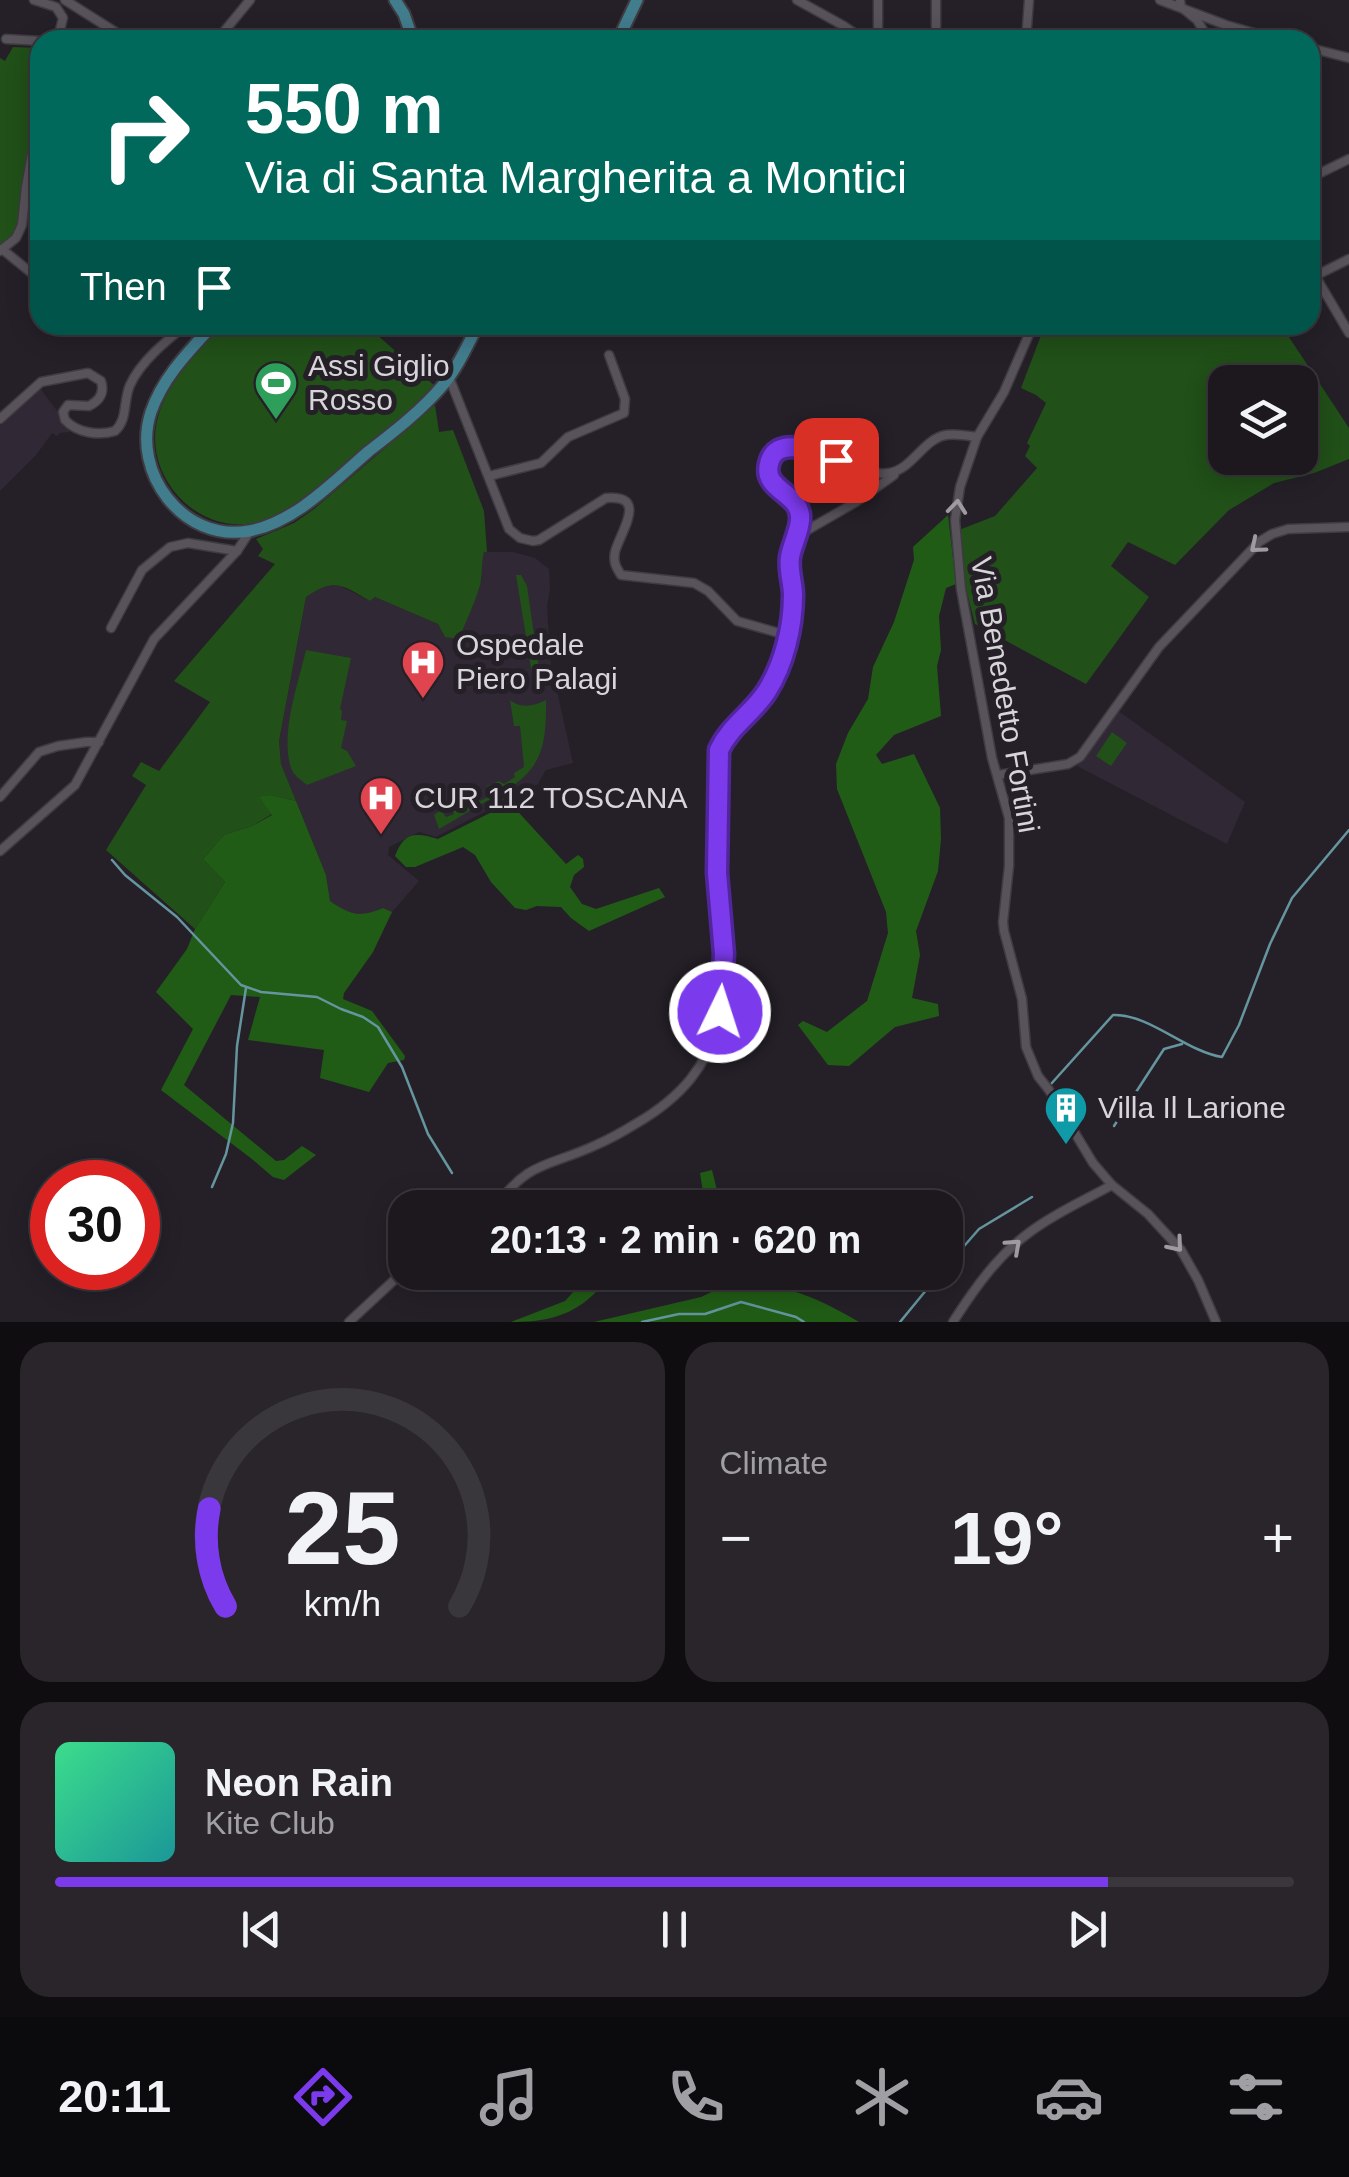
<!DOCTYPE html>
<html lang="en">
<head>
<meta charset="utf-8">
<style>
	body { margin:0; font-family:Helvetica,sans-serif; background:#29252b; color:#f1f3f6; height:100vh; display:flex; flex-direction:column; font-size:38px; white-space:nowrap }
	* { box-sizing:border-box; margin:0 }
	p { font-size:32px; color:#a0a0a4 }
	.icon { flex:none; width:55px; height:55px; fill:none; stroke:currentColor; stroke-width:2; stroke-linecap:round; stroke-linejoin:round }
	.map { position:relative; height:1322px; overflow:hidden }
	.drawer { display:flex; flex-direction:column; gap:20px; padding:20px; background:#0f0d10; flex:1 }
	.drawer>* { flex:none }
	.top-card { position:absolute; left:30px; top:30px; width:1290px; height:305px; border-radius:30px; box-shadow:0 5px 25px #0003,0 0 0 2px #3a373c; background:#00695c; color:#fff; overflow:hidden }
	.fabs { position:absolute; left:1208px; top:365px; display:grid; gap:20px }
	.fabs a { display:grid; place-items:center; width:110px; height:110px; border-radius:20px; background:#1c181e; box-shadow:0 5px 25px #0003,0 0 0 2px #3a373c; font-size:50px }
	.speed { position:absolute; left:30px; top:1160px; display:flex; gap:20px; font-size:50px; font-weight:700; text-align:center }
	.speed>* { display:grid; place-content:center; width:130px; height:130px; border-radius:50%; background:#1c181e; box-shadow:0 5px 25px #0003,0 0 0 2px #3a373c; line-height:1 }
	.speed .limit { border:15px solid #d22; background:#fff; color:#111 }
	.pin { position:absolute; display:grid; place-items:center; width:85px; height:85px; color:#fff; margin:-42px; border-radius:20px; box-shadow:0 5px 15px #0006 }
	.me { position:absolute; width:110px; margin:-55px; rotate:4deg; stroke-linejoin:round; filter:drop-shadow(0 0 8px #0008) }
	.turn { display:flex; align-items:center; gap:35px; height:210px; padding:0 50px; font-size:45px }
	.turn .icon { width:130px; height:130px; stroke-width:2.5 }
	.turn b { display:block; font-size:70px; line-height:85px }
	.then { display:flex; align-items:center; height:95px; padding:0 50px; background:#0003; gap:20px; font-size:38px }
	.big { font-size:75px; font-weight:700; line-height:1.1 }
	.drawer .tile { flex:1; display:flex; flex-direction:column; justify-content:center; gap:15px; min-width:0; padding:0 35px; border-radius:30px; background:#29252b }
	.drawer .dial { align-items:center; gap:0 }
	.dial svg { height:260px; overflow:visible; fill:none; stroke:#3a373c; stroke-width:7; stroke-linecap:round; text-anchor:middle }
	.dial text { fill:#f1f3f6; stroke:none }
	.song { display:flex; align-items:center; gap:30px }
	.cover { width:120px; height:120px; border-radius:15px; background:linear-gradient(135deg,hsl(150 70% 55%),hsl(180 70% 35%)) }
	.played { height:10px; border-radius:5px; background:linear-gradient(90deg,#7c3aed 85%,#3a373c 85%) }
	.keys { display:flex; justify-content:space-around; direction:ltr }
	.heat { display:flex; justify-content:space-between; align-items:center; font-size:55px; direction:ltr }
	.drawer .tiles { flex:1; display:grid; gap:20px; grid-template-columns:1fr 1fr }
	.tile:last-child { grid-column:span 2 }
	.trip { position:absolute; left:388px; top:1190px; width:575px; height:100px; border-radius:30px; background:#1c181e; box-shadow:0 5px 25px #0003,0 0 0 2px #3a373c; font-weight:700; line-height:100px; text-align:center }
	.tabs { display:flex; height:160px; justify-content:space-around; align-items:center; background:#0b0a0c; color:#a0a0a4 }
	.tabs .icon { width:70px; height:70px }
	.tabs .current { color:#7c3aed }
	.tabs b { font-size:45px; color:#f1f3f6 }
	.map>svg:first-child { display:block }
</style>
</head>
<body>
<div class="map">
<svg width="1349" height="1322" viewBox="0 0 1349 1322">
	<rect width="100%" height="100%" fill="#252028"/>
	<g fill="#302834">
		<path d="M39,387L70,428L69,432L60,433L57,436L52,433L36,455L0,491V412L9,416Z"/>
		<path d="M484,552H513L535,558L549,569L550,589L547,606L550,659L573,763L546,770L538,784L436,837L419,832L389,847L388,855L419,881L392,912L383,908L366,916L344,911L330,901L326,875L281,764L279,741L306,597L321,587L338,585L370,601L375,597L438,624L445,637L472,605L482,578L481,564Z"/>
		<path d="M1117,710L1245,802L1227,844L1077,766Z"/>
	</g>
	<g fill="#215018" fill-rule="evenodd">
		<path d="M13,47L40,48V105L33,125L21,222L14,237L0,247V58L5,61Z"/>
		<path d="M223,325H366L436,387C410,411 381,433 354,455C324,480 292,515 253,523C194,534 142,473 158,417C168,381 197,351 223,325Z"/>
		<path d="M1045,325H1281L1349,428V459L1314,473L1274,483L1229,510L1175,565L1128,542L1111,566L1149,597L1086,684L975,624L965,585L959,530L995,516L1037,468L1025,456L1030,446L1027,443L1046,403L1036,395L1021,388ZM1225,382H1300V458H1225Z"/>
		<path d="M435,405L439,432L453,430L484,511L487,552H484C481,563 483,574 480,585C475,603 466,621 459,639L445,637L438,624L375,597L370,601C343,585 334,577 306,597L279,741L281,764L296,801L271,795L260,798L272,814L252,826L224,835L203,859L225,882L195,929L106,850L146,785L132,776L141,762L159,771L210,702L174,681L275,564L258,556L263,549L256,539L294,523L314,509Z"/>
		<path d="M516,575H521L527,586L542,691L535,692Z"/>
		<path d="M306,650L351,658L340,709L342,711L341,720L347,721L341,748L347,751L356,766L307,785C301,780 294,776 291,768C280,734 298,684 306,650Z"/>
		<path d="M510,700C520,709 535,706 546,700C547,757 537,775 487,801C471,809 456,820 439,829L434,815L441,810L446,817L454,814L451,806L458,801L463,809L472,806L469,798L475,793L480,801L488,797L487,786L499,781L504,784L515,777L514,773L524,767L520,726H514Z"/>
		<path d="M1112,732L1127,743L1111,766L1096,756Z"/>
	</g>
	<g fill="#215c16">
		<path d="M948,515L956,584L946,588L939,616L941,650L937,666L941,716L894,735L876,755L882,764L914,754L940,808L941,839L938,871L916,931L920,955L912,998L938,1004L939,1016L895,1027L849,1066L828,1065L798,1025L803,1021L827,1032L867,1001L888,933L886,912L837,789L836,764L848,733L868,699L873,667L894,622L914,560L913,547Z"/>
		<path d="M271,795L296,801L326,875L330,901C350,915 360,918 383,908L392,912L373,952L344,993L343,999L372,1011L405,1056L404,1060L388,1063L369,1092L320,1078L324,1050L248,1040L260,997L231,995L184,1085L276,1161L284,1160L302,1146L316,1155L284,1180L273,1177L252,1159L161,1090L193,1029L156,992L187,949L195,929L225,882L203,859L224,835L252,826L272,815L259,797Z"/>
		<path d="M510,803L566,864L578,855L583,859L584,867L574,875L570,887L582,904L596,909L659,888L665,897L589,931L571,918L561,907L537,906L526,910L515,908L491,882L475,855L463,847L415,867H406L395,856C404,832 415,832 438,839Z"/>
		<path d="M712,1170L721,1207H711L710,1200L703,1192L700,1173Z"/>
		<path d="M566,1273H579L583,1282L603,1273H633L630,1284L623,1286L618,1284L617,1278C603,1281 597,1293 586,1301C563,1319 538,1322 511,1322L565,1301L575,1290L574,1280L567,1276Z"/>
		<path d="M735,1281C789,1287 811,1294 859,1322H594L701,1297Z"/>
	</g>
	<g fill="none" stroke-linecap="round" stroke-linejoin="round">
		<g stroke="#65959e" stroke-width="2.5">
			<path d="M112,860L125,875L177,917L241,985L261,992L317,997L341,1009L363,1017L378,1027L402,1067L428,1134L452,1173"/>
			<path d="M1051,1084L1113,1015C1150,1014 1185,1051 1222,1057L1239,1025L1270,944L1292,898L1349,830"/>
			<path d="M1114,1126L1164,1049L1182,1044"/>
			<path d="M212,1187L226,1154L233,1123L237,1046L246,988"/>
			<path d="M945,1268L979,1229L1032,1197"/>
			<path d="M642,1322L679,1314H705L741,1302L796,1317L804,1322"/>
			<path d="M900,1322L941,1272"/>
		</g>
		<g stroke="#3e3b41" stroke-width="11">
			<g id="street">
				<path d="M34,0L56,7L63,18L59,34L48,40"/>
				<path d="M65,0L128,40"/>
				<path d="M797,0L844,26L864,40"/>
				<path d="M878,0V40"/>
				<path d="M1160,0L1226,25L1278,40"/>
				<path d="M1180,0L1181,7L1197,20L1209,40"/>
				<path d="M6,39L40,41"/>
				<path d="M217,40L250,0"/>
				<path d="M936,40V0"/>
				<path d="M1026,40L1029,0"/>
				<path d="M1310,48L1349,58"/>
				<path d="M1310,178L1349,159"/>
				<path d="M2,249L40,280"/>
				<path d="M0,251L16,238L22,225L26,187L40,111"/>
				<path d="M1310,267L1349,333"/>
				<path d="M1315,276L1349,259"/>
				<path d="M1033,325L1004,392L977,437L960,487L955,520L961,589L992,758L1009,818V866L1003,922L1004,931L1022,999L1026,1047L1038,1076L1049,1090L1093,1163L1112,1185L1148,1214L1181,1250L1198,1280L1216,1322"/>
				<path d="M449,377L509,529L520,538L533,541L539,540L606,498C650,494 619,534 615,552C613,562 616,567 621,575L694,583L708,591L737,621L779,633"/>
				<path d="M0,419L41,382L88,373L101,381C105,393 99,401 89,406L68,405L63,412L65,420C77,433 99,436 115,431C128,419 123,401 130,385C141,361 166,341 186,325"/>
				<path d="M489,476L541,463L568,437L624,413L625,399L609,355"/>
				<path d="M797,536L856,502L894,475"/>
				<path d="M111,628L142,570L170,547L188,543L237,551"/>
				<path d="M998,775L1068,764L1080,757L1159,647L1259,542L1272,534L1288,529L1349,527"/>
				<path d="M0,797L39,752L58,746L86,742H99"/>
				<path d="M0,851L75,785L154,639L237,551L250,531"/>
				<path d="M495,1208C528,1160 549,1167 596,1145C610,1139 624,1131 637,1123C741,1062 724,984 717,881C716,863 718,845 719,827C719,801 717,776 719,750C730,726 754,713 767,691C784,664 793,627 793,595C793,583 788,569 790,557C792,545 799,533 801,520C802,500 786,498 775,485C755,463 779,448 800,447C823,455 865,477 889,473C913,469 923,439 946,435C956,433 968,436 977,437"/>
				<path d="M349,1322L405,1270"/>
				<path d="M953,1322C974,1289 998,1255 1030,1232C1055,1213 1085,1200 1112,1185"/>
			</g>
		</g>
		<g stroke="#3e3b41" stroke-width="15">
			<g id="primary">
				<path d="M395,0L404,14L413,40"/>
				<path d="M618,40L637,0"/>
				<path d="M213,325C189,351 163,377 151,412C131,472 183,543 249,531C296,522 334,481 369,451C395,431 422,410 443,385C458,367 467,346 478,325"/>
			</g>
		</g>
		<use href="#street" stroke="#58525b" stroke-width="8"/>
		<use href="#primary" stroke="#427d8e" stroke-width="11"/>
	</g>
	<defs><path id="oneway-chevron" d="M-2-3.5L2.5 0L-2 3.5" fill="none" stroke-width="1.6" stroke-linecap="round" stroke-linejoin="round" transform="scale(2.5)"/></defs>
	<g stroke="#9e9aa1">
		<use href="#oneway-chevron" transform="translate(957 507) rotate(-84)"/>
		<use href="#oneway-chevron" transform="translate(1257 546) rotate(140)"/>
		<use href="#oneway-chevron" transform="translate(1176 1245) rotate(50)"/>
		<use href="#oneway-chevron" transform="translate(1014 1246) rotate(-42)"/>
	</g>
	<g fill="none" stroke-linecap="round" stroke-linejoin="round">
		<g stroke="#51269a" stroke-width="25">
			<path id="route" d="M720,1012L724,954L717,873L719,750C730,726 753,713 767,691C784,664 793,627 793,595C793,583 788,570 790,557C792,545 799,533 800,520C803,493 762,491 769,464C776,433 818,453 836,460"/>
		</g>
		<use href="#route" stroke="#7c3aed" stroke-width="18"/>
	</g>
	<defs>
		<g id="stadium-pin" transform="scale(2.25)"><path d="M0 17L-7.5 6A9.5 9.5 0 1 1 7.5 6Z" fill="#2e9e5b" stroke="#252028"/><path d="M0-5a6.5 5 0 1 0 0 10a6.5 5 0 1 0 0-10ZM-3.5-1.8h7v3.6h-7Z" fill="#fff"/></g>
		<g id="hospital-pin" transform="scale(2.25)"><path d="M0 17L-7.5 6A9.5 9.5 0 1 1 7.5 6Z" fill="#e0444e" stroke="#252028"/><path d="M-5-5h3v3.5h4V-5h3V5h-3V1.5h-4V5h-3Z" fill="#fff"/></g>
		<g id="building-pin" transform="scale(2.25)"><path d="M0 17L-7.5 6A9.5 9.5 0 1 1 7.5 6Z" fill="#0f9aa8" stroke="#252028"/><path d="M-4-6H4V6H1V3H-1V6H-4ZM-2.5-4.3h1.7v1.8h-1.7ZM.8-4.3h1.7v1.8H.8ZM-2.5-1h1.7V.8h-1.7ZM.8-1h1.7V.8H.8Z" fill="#fff"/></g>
	</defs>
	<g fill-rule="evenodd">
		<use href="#stadium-pin" x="276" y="383"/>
		<use href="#hospital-pin" x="423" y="662"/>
		<use href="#hospital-pin" x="381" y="798"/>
		<use href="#building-pin" x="1066" y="1108"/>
	</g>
	<g text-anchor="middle" stroke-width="10" stroke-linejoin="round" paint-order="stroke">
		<g font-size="30" fill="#d8d5da" stroke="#252028" text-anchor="start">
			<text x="308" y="376">Assi Giglio<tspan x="308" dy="34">Rosso</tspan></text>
			<text x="456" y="655">Ospedale<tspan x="456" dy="34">Piero Palagi</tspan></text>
			<text x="414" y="808">CUR 112 TOSCANA</text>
			<text x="1098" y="1118">Villa Il Larione</text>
		</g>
		<g font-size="30" fill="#d8d5da" stroke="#252028">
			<text transform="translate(1005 695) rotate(80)" y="10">Via Benedetto Fortini</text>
		</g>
	</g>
</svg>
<div class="fabs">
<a><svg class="icon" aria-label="layers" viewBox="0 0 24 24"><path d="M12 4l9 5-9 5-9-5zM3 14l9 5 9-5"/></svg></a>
</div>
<div class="speed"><div class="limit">30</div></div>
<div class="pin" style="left:836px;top:460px;background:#d93025"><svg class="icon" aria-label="arrive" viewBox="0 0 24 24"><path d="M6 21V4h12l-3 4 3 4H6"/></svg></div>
<svg class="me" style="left:720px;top:1012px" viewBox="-20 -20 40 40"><circle r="17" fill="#7c3aed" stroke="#fff" stroke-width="3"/><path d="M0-11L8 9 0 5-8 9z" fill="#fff"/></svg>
<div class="trip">20:13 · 2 min · 620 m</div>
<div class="top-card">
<div class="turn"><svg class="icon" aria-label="right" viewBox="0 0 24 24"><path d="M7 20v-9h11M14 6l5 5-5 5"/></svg><div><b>550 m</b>Via di Santa Margherita a Montici</div></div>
<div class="then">Then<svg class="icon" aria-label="arrive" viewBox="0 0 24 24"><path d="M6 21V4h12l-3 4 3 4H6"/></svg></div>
</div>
</div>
<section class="drawer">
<div class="tiles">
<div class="tile dial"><svg viewBox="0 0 100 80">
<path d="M14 69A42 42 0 1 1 86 69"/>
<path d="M14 69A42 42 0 0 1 9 39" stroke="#7c3aed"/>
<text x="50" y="56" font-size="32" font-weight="700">25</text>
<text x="50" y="72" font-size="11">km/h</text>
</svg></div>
<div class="tile"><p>Climate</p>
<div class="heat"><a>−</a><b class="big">19°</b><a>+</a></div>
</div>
<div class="tile">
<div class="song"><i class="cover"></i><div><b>Neon Rain</b><p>Kite Club</p></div></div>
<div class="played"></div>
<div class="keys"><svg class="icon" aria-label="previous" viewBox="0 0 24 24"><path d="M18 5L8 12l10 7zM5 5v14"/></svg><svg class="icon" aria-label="pause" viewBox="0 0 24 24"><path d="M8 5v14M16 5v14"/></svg><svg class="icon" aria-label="next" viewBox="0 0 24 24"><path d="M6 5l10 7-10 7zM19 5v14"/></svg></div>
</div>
</div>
</section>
<nav class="tabs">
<b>20:11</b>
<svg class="icon current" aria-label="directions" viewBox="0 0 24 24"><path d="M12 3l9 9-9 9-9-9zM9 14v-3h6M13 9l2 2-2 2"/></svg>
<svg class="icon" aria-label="music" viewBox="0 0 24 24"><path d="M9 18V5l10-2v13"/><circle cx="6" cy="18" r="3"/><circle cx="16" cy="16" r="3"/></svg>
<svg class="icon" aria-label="phone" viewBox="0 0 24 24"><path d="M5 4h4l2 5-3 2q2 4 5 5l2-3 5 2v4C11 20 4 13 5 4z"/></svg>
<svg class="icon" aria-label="climate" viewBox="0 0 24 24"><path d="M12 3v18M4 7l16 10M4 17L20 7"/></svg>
<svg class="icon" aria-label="car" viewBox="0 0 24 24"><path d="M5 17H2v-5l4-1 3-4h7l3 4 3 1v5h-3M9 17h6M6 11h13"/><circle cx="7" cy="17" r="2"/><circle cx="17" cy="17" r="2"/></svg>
<svg class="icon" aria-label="filters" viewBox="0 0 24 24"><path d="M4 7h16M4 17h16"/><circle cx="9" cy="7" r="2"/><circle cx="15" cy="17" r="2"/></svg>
</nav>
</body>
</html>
